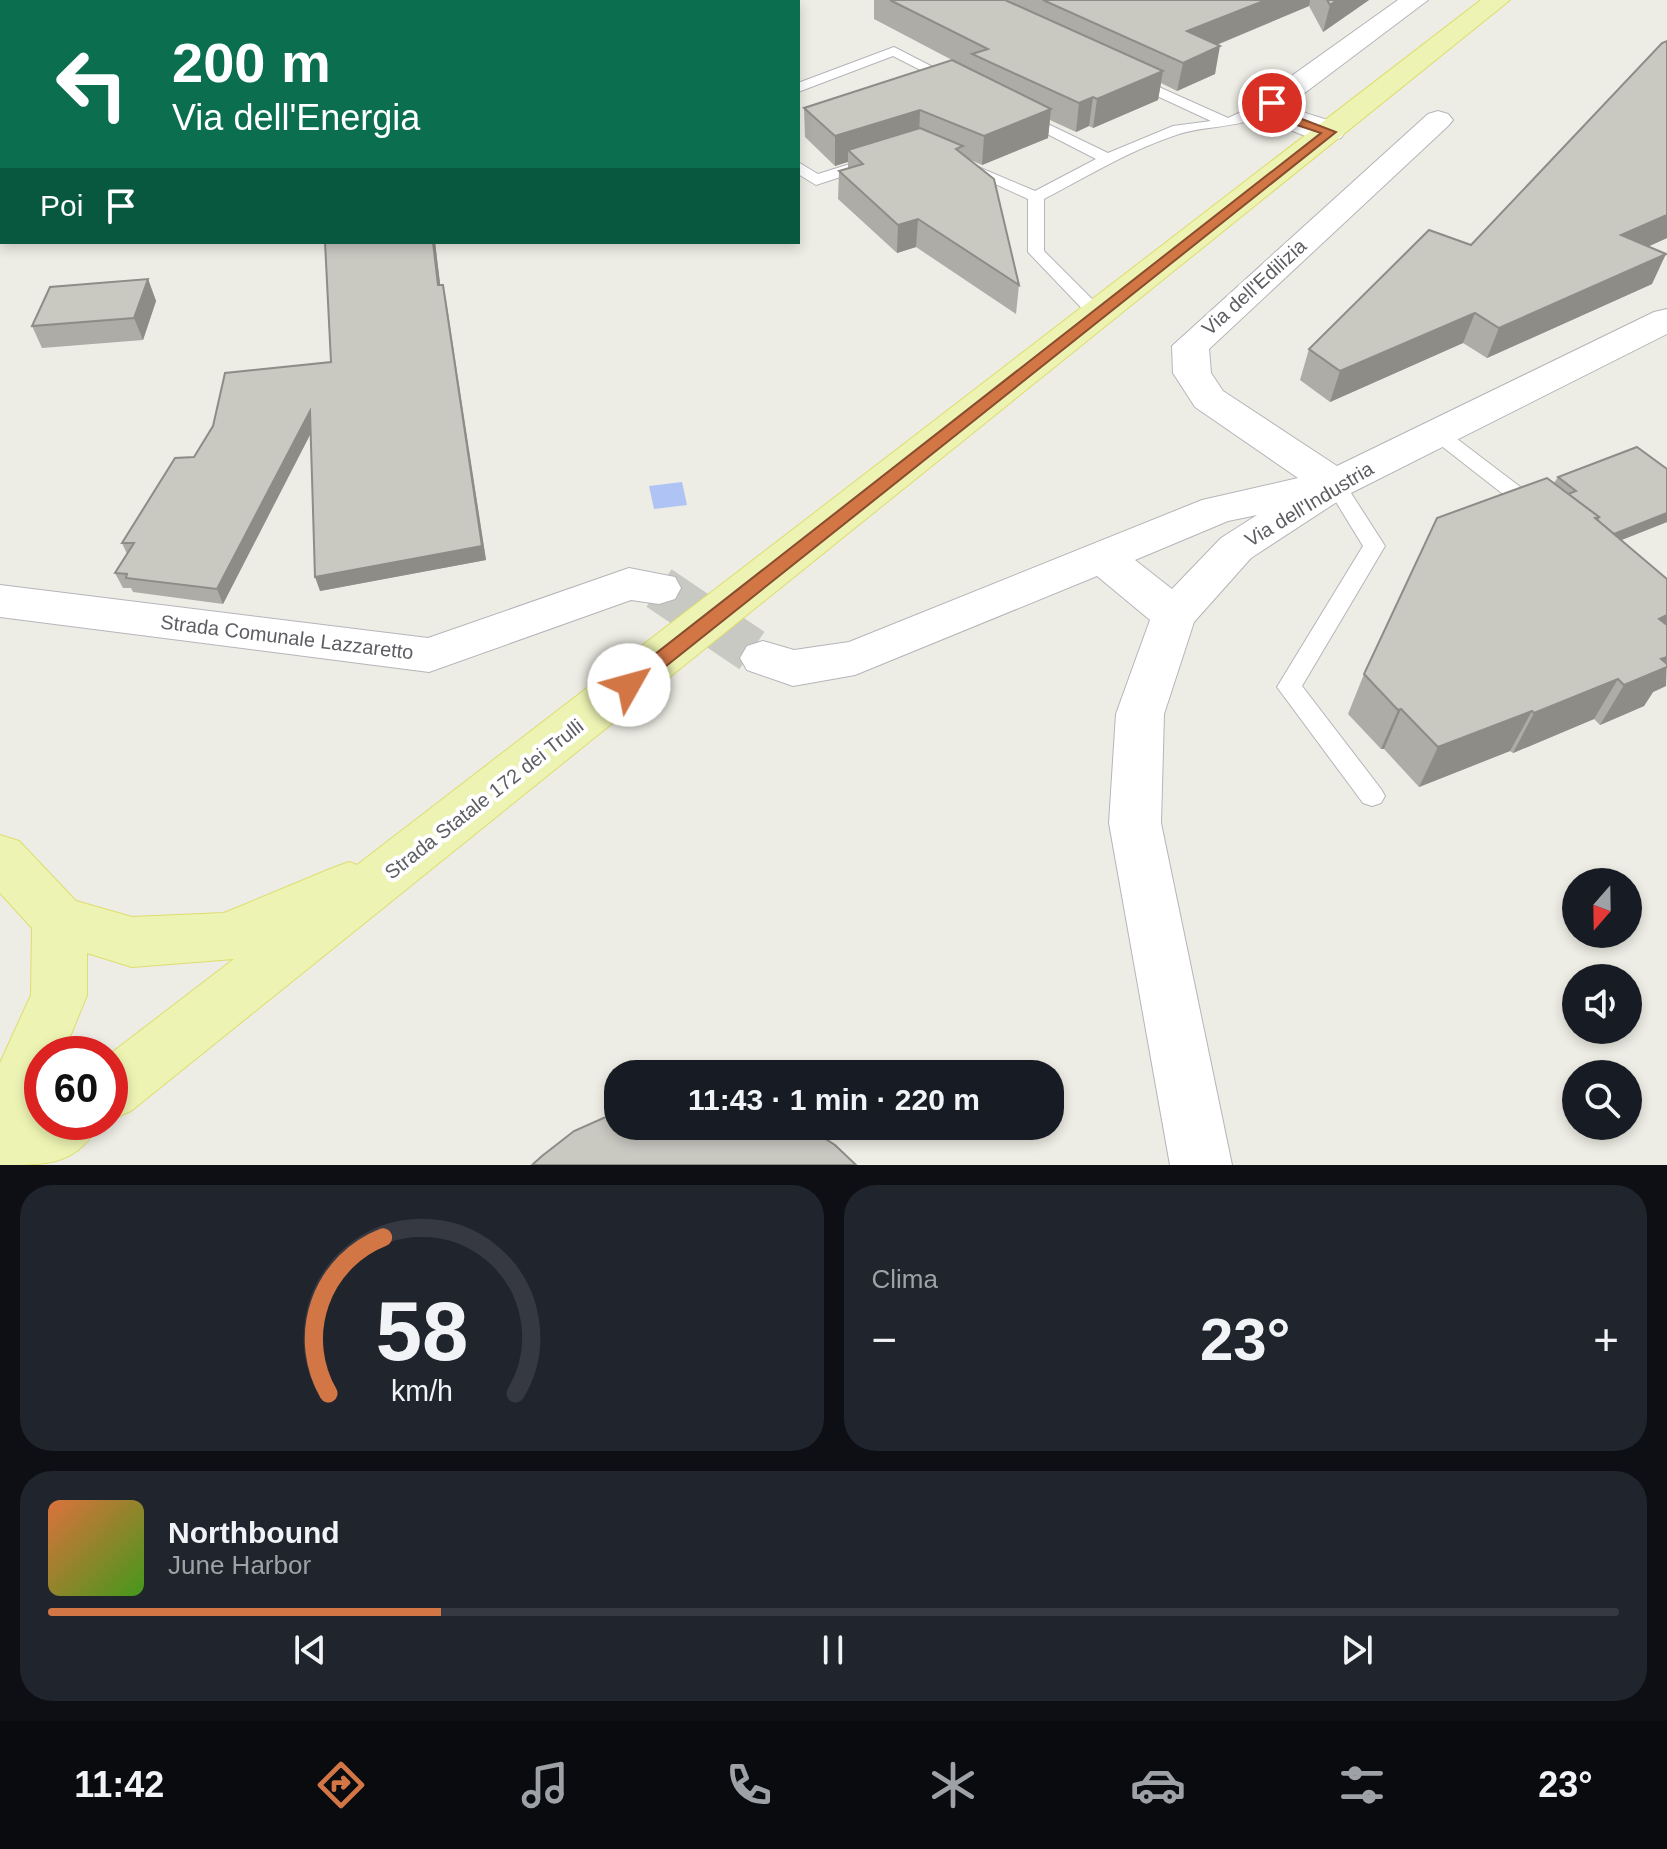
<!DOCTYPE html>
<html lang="it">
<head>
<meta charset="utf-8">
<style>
	body { margin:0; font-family:Arial,sans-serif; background:#20242c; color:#f1f3f6; height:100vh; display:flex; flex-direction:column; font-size:30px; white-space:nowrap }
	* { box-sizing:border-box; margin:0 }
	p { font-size:26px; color:#9ea1a6 }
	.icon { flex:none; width:44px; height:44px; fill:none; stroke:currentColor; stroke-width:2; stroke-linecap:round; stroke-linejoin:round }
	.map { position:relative; height:1165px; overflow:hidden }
	.details { display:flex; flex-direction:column; gap:20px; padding:20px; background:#0d0f14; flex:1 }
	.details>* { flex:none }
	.guide { position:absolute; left:0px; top:0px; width:800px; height:244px; box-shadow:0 4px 12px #0003; background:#0b6e4f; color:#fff; overflow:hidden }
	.needle { width:52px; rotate:200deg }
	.tools { position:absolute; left:1562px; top:868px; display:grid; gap:16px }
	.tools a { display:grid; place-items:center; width:80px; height:80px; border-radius:50%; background:#171b24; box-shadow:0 4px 12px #0003; font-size:40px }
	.speed { position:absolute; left:24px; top:1036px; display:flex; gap:16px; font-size:40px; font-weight:700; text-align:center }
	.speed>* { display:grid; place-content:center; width:104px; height:104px; border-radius:50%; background:#171b24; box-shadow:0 4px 12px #0003; line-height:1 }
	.speed .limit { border:12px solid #d22; background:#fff; color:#111 }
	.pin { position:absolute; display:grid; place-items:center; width:68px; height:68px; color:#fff; margin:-34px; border:4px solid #fff; border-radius:50%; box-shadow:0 2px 8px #0007 }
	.me { position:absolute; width:88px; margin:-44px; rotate:52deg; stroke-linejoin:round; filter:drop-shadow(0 0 6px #0008) }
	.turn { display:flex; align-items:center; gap:28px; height:168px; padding:0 40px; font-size:36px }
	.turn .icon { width:104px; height:104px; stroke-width:2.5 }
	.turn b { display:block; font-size:56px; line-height:68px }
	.then { display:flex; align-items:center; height:76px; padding:0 40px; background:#0003; gap:16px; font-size:30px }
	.big { font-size:60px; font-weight:600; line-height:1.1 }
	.details .tile { flex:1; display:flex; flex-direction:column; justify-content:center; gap:12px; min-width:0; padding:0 28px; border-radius:32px; background:#20242c }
	.details .dial { align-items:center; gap:0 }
	.dial svg { height:208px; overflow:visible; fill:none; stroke:#363941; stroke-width:7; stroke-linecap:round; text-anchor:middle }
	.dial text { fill:#f1f3f6; stroke:none }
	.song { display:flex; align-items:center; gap:24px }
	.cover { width:96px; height:96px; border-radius:12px; background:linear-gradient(135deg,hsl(20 70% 55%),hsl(100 70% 35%)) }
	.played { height:8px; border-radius:4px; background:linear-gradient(90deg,#d27646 25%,#363941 25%) }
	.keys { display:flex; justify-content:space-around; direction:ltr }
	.heat { display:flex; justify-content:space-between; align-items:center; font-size:44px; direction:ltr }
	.details .tiles { flex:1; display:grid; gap:20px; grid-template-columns:1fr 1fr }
	.tile:last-child { grid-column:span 2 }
	.trip { position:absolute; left:604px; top:1060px; width:460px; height:80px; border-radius:32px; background:#171b24; box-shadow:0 4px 12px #0003; font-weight:600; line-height:80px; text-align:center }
	.tabs { display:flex; height:128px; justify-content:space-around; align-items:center; background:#090b0e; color:#9ea1a6 }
	.tabs .icon { width:56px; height:56px }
	.tabs .active { color:#d27646 }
	.tabs b { font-size:36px; color:#f1f3f6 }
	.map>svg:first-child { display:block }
</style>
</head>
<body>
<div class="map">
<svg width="1667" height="1165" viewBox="0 0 1667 1165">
	<rect width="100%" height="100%" fill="#edede5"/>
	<path fill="#afc3f4" d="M682,482L687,505L654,509L649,486Z"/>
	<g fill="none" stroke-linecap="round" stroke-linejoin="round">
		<path stroke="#c9c9c4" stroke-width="45" stroke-dasharray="45 22" stroke-linecap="butt" d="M659,588L763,658"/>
		<g stroke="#b5b5ba" stroke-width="2">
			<g id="service">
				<path d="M894,47L960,81L953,85L948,84L893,56L798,92V83Z"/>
				<path d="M1132,75L1228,118L1267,100L1272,99L1279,103C1250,131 1213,123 1179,134C1132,149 1088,176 1044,199V251L1104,311L1107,315L1098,320L1092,319L1028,252V199L958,167L961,164H971L1035,191L1096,159L1018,119V113L1023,112L1108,153L1173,126L1211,121L1127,82L1125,79Z"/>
				<path d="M866,159L874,164L871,167L816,185L798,174V162L818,174Z"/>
				<path d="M1437,427L1444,429L1540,502L1543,507L1540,512H1526L1430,437L1427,433L1430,429Z"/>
				<path d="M1335,477L1342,479L1385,546L1302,686L1381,789L1385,796L1381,803L1372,806L1363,803L1277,687L1363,546L1325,484Z"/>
			</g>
		</g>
		<g stroke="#b5b5ba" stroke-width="2">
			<g id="minor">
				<path d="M139,0H166L138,2Z"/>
				<path d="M1398,0H1428L1290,104C1305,118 1334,116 1345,132L1341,138C1313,145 1273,126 1257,103L1262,97Z"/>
				<path d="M1438,111L1448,114L1453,120L1448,126L1209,349L1211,373L1223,391L1337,466L1654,312L1667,309V334L1349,494L1251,558L1194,622L1164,714L1161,823L1232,1165H1170L1109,823L1116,714L1150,620L1097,576L855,675L793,686L747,670L740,658L747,646L763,641L794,650L849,642L1202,500L1298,478L1195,407L1173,373L1172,346L1428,114ZM1257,515L1221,538L1172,589L1135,560L1228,521Z"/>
				<path d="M2,184V206L0,207V185Z"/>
				<path d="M629,568L675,577L681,588L675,599L659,604L631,600L429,672L0,617V585L428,638Z"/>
			</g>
		</g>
		<g stroke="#b5b5ba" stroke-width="46">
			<path id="tertiary" d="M0,79L2,76"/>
		</g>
		<g stroke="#dedd6d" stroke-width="2">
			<path id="primary" d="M1481,0H1510L131,1111L110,1120V1054L234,959L132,967L87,953V995L63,1054H42V1122H100C78,1165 49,1165 0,1165V1063L31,995L32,928L0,893V835L19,841L76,901L132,917L224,913L330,869L349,862L357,865Z"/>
		</g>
		<use href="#service" fill="#fff" fill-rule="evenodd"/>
		<use href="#minor" fill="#fff" fill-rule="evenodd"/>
		<use href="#tertiary" stroke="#fff" stroke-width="44"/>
		<use href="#primary" fill="#edf4b3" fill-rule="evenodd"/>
	</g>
	<g fill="#adaca6">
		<path d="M874,0H1369L1323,32L1309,6L1217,45L1215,74L1177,91L1161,83L1158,100L1093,128L1089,126L1076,132L1050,120L1048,138L982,165L971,160L1019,285L1016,314L916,247L897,253L838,199L839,171L848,168V161L835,166L805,137L804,108L971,70L874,19Z"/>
		<path d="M1667,238L1649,246L1652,284L1487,358L1463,343L1330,402L1300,380L1309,349L1471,245Z"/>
		<path d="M325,242H435L440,285H443L446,299L486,560L320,591L311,433L223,604L133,592L131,588H123L115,573L127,554L122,543L194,457L331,362Z"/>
		<path d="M148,279L156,301L143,340L42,348L32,326Z"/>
		<path d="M1558,477L1667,522L1621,540L1666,686L1653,692L1644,706L1600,725L1594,719L1513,753L1510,751L1419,787L1384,749H1381L1348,714L1364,674L1554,483Z"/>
	</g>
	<g fill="#8d8c87">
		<path d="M110,0H142L143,2H108Z"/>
		<path d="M1266,0H1310L1309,6L1182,59L1187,31Z"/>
		<path d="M1337,0H1369L1323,32L1330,5Z"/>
		<path d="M1220,46L1215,74L1177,91L1183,63Z"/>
		<path d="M1163,71L1158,100L1093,128L1097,99Z"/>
		<path d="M1093,97L1089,126L1076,132L1079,103Z"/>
		<path d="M1051,109L1048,138L982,165L984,136Z"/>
		<path d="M920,110L919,139L848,150V162L835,166V136Z"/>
		<path d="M1667,215V238L1608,265L1621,235Z"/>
		<path d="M918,219L916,247L897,253L898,225Z"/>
		<path d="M433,242H435L442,299L438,285Z"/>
		<path d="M1666,254L1652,284L1487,358L1499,328Z"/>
		<path d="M148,279L156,301L143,340L134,318Z"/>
		<path d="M443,285L486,560L320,591L315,577Z"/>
		<path d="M1475,313L1463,343L1330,402L1340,371Z"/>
		<path d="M310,411L315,425L223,604L217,589Z"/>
		<path d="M1667,513V522L1604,547L1610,535Z"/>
		<path d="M1667,615V645L1659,619Z"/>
		<path d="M1667,657L1666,686L1653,692L1644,706L1600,725L1624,685L1661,659Z"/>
		<path d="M1618,679L1594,719L1513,753L1534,713Z"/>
		<path d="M1401,709L1384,749H1381L1398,710Z"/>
		<path d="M1532,711L1510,751L1419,787L1438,747Z"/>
	</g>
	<g fill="#c9c8c1" stroke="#8d8c87" stroke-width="2">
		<path d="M62,0H110L108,2H61Z"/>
		<path d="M890,0H1005L1163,71L1097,99L1093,97L1079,103L972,54L988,49Z"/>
		<path d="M1043,0H1266L1187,31L1220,46L1183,63Z"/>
		<path d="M1327,0H1337L1330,5Z"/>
		<path d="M1667,41V215L1621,235L1666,254L1499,328L1475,313L1340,371L1309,349L1429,230L1471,245L1662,43Z"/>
		<path d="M952,60L1051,109L984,136L920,110L835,136L804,108Z"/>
		<path d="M920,128L963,146L956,149L994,179L1019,285L918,219L898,225L839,171L863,164L848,150Z"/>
		<path d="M325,242H433L438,285H443L482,546L315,577L310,411L217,589L126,578L127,574L115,573L134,543H122L175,458L194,457L213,426L225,373L331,362Z"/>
		<path d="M148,279L134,318L32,326L50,287Z"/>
		<path d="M1637,447L1667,469V513L1614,534L1597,520L1599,517L1568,494L1576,491L1558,477Z"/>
		<path d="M1547,478L1599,517L1595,518L1667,579V615L1659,619L1667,625V657L1661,659L1667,664V667L1624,685L1618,679L1534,713L1532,711L1438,747L1401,709L1398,710L1364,674L1437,518Z"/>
		<path d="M618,1114V1126H805L835,1145L856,1165H532L542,1156L574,1131L608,1116Z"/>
	</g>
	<path fill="#d27646" stroke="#884d2e" stroke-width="2" d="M1268,101H1276L1294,116L1336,132L636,690H622L619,685L622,680L1321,133L1285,121L1268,106Z"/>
	<g text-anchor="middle" stroke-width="8" stroke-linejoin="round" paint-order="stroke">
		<g font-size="20" fill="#5d5e63" stroke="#fff">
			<text transform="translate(1254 287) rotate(-42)" y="7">Via dell'Edilizia</text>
			<text transform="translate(1309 504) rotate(-31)" y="7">Via dell'Industria</text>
			<text transform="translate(287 637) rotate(7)" y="7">Strada Comunale Lazzaretto</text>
			<text transform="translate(484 799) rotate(-38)" y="7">Strada Statale 172 dei Trulli</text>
		</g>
	</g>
</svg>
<div class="tools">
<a><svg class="needle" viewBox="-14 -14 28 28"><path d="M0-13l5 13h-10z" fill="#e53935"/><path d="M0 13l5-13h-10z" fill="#9ea1a6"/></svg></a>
<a><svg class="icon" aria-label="sound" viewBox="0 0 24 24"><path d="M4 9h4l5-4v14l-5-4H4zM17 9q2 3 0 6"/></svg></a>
<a><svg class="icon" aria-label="search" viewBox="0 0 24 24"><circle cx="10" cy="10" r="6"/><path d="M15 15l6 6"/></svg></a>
</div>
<div class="speed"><div class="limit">60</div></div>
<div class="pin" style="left:1272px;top:103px;background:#d93025"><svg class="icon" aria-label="arrive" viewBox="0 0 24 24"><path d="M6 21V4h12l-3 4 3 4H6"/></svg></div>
<svg class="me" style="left:629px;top:685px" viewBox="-20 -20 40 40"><circle r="19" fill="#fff"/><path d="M0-13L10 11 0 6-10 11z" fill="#d27646"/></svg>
<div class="trip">11:43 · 1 min · 220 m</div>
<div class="guide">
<div class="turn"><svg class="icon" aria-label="left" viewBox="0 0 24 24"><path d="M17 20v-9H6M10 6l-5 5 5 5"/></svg><div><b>200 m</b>Via dell'Energia</div></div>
<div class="then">Poi<svg class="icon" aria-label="arrive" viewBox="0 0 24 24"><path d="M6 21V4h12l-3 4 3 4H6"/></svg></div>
</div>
</div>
<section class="details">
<div class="tiles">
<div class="tile dial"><svg viewBox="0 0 100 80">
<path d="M14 69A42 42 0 1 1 86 69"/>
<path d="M14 69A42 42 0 0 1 35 9" stroke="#d27646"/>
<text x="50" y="56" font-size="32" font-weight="700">58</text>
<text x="50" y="72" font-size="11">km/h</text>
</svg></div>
<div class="tile"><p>Clima</p>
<div class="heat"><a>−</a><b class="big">23°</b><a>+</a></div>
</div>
<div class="tile">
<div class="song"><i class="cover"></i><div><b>Northbound</b><p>June Harbor</p></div></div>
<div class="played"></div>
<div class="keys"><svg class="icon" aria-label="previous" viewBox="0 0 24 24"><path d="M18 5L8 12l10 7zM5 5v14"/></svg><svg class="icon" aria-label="pause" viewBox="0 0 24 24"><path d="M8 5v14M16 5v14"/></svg><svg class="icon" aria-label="next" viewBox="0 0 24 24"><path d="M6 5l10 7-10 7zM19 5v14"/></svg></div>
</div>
</div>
</section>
<nav class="tabs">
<b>11:42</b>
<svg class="icon active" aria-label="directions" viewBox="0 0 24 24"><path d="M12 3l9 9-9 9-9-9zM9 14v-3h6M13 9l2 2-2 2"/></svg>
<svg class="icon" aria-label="music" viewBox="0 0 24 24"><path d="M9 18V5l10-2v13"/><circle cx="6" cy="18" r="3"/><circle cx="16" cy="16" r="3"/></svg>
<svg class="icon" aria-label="phone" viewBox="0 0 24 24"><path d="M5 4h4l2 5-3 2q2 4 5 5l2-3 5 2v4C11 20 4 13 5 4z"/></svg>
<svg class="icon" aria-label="climate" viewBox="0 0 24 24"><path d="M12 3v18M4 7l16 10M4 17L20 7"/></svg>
<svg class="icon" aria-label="car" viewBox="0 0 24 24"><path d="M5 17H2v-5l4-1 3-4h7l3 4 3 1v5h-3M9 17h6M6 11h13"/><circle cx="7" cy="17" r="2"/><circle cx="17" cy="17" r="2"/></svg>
<svg class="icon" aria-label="filters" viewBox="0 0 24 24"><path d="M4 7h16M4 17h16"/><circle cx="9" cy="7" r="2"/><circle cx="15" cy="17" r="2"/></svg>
<b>23°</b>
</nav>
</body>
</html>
